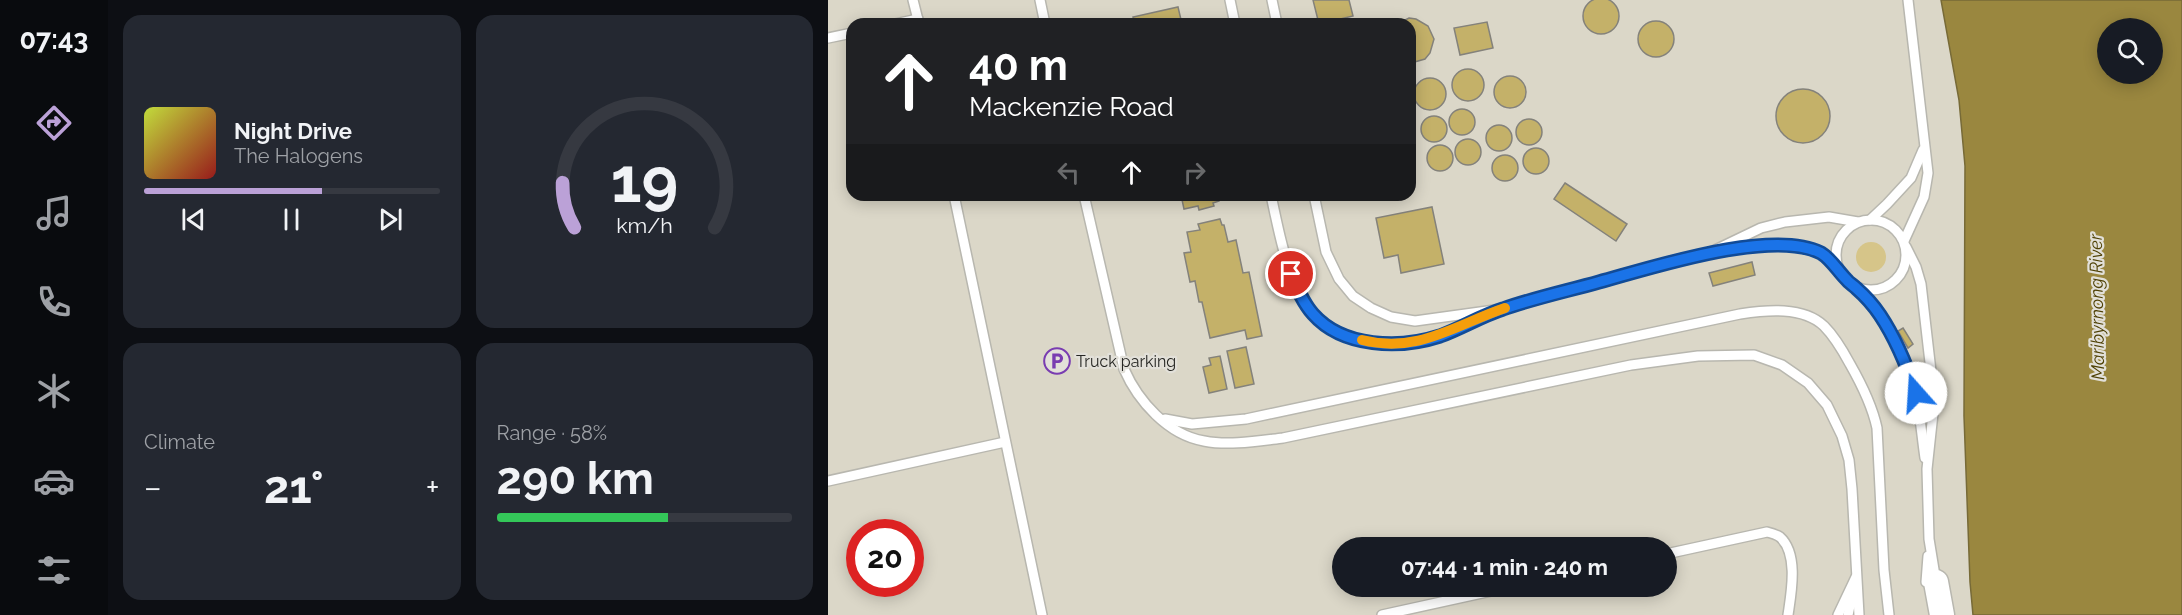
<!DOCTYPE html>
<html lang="en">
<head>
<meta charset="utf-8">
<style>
	body { margin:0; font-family:Raleway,sans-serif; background:#242831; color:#f1f3f6; height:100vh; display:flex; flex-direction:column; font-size:22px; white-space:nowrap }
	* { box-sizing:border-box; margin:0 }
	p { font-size:20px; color:#9ea1a6 }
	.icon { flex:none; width:33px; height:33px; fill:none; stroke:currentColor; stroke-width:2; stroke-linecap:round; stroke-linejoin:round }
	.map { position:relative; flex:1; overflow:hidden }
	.sheet { display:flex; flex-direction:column; gap:15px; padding:15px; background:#0d0f14; width:720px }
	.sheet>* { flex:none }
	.top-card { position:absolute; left:18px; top:18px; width:570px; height:183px; border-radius:18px; box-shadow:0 3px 15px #0003; background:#202124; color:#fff; overflow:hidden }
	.tools { position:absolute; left:1269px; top:18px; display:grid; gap:12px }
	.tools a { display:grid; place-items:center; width:66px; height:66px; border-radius:50%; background:#171b24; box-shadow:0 3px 15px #0003; font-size:30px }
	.speed { position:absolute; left:18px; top:519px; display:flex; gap:12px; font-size:30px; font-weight:700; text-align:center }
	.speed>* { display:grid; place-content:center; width:78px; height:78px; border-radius:50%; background:#171b24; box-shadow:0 3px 15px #0003; line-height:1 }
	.speed .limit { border:9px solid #d22; background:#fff; color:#111 }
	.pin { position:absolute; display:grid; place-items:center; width:51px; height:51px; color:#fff; margin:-26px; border:3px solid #fff; border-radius:50%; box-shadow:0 2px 6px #0007 }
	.me { position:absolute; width:66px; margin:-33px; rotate:341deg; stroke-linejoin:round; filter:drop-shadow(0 0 4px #0008) }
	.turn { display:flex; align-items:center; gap:21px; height:126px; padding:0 24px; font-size:27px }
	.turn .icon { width:78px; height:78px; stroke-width:2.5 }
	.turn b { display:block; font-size:42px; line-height:51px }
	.lanes { display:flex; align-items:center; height:57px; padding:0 24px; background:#0003; justify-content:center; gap:30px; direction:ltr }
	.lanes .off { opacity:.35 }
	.big { font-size:45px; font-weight:700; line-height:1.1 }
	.sheet .tile { flex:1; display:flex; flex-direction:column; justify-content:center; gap:9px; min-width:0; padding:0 21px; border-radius:18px; background:#242831 }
	.sheet .dial { align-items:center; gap:0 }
	.dial svg { height:156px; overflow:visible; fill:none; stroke:#363941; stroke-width:7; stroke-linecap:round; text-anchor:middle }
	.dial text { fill:#f1f3f6; stroke:none }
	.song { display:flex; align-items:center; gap:18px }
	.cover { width:72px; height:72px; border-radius:9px; background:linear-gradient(135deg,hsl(70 70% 55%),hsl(0 70% 35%)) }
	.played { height:6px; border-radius:3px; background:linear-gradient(90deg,#bba1d7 60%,#363941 60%) }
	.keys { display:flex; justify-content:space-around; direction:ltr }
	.heat { display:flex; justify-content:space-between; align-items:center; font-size:33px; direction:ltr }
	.charge { height:9px; border-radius:4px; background:linear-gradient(90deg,#34c759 58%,#363941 0) }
	.sheet .tiles { flex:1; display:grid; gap:15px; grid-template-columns:repeat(2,1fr) }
	.trip { position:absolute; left:504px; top:537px; width:345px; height:60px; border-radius:30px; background:#171b24; box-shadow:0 3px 15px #0003; font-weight:700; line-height:60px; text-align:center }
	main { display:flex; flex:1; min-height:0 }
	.tab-bar { display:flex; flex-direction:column; width:108px; justify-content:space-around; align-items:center; background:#090b0e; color:#9ea1a6 }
	.tab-bar .icon { width:42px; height:42px }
	.tab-bar .active { color:#bba1d7 }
	.tab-bar b { font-size:27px; color:#f1f3f6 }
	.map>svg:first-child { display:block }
</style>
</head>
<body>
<main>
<nav class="tab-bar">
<b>07:43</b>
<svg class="icon active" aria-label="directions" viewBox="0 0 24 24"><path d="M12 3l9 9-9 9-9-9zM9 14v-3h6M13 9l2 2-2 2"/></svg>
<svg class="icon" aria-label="music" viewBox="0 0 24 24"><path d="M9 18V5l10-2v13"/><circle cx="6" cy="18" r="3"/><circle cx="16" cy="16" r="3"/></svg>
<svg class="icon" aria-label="phone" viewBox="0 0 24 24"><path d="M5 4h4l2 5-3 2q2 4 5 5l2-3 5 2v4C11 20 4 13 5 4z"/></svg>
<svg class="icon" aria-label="climate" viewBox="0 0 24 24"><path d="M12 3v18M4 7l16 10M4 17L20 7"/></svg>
<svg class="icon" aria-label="car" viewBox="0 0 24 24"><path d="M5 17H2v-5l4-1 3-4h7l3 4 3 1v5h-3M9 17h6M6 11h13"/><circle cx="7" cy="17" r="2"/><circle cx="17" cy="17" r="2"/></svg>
<svg class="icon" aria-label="filters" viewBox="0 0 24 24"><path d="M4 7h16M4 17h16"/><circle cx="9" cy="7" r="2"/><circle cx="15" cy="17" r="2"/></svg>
</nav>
<section class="sheet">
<div class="tiles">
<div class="tile">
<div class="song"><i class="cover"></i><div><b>Night Drive</b><p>The Halogens</p></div></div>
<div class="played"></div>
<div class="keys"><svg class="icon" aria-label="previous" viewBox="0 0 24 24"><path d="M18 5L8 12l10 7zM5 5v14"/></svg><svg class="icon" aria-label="pause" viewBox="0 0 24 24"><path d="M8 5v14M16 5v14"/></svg><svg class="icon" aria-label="next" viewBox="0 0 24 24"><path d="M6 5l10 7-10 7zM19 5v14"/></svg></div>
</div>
<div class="tile dial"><svg viewBox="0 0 100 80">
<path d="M14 69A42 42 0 1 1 86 69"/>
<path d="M14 69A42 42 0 0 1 8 46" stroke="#bba1d7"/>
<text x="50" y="56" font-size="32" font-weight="700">19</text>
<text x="50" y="72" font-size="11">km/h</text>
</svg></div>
<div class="tile"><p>Climate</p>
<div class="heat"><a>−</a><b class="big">21°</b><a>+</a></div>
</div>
<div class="tile"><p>Range · 58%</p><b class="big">290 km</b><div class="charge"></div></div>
</div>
</section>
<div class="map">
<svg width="1354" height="615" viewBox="0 0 1354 615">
	<rect width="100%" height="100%" fill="#e2e0d9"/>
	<path fill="#dbd7c8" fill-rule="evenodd" d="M0,0H1113L1131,100L1137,166L1136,416L1142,582L1145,615H0ZM24,24H582V195H24ZM32,532H82V584H32ZM514,548H838V586H514Z"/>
	<circle fill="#d6c589" cx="1043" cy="257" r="15"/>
	<path fill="#9a873f" stroke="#776a37" stroke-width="1.5" fill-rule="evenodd" d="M1113,0H1354V615H1145L1142,582L1136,416L1137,166L1131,100ZM1280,28H1324V74H1280Z"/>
	<g fill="#c4b169" stroke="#84827b" stroke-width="1.5">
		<circle cx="773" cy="16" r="18"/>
		<path d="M485,0H521L525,16L491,24Z"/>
		<path d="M350,7L354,24H307L305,17Z"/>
		<path d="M581,18L588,19L600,26L606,39L602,53L597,59L583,63L582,24H569Z"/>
		<circle cx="828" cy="39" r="18"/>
		<path d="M659,22L665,48L632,55L626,28Z"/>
		<circle cx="640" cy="85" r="16"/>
		<circle cx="682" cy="92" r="16"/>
		<circle cx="602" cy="94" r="16"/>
		<circle cx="975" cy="116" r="27"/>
		<circle cx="634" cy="122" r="13"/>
		<circle cx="606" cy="129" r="13"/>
		<circle cx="701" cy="132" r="13"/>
		<circle cx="671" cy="138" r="13"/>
		<circle cx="640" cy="152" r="13"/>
		<circle cx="612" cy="158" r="13"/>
		<circle cx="708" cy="161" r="13"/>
		<circle cx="677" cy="168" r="13"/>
		<path d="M737,183L799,224L788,241L726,199Z"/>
		<path d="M353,195H390L391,201L385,203L386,206L371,210L370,206L356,209Z"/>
		<path d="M604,207L616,264L573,273L570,255L556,258L548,218Z"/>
		<path d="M392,219L394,225H396L400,242L408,240L415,273L421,272L434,336L419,339L417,330L382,338L374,302H371L367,281L362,282L356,253L363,252L359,232L372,230L370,224Z"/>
		<path d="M924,262L927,275L885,286L881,273Z"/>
		<path d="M1075,328L1085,344L1080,348L1070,331Z"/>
		<path d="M418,347L426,384L407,388L399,351Z"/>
		<path d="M392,356L399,389L381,393L375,367L383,365L381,358Z"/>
	</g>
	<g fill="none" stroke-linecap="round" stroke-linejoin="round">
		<g stroke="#b8b7af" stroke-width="12">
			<g id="service">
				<path d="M85,0L91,24"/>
				<path d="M212,0L217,24"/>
				<path d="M402,0L407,24"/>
				<path d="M444,0L449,24"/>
				<path d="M67,24L90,19"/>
				<path d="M0,38L24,33"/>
				<path d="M126,195L214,615"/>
				<path d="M256,195L296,369C310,401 340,435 376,441C401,446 430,441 455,438L803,365L870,356L926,355L954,365L980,383L999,405L1014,436L1021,460L1024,489L1031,615"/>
				<path d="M443,195C450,228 456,261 471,292C491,334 543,351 588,342C614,336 637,325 661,315"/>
				<path d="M486,195L498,252L511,279L525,296L543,308L563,317L587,321L674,309L883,252L933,228L957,222L1001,217L1030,222"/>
				<circle cx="1043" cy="255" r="35"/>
				<path d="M1042,220L1059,204L1083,178L1095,150"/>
				<path d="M1076,241L1096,197L1100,173L1080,0"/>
				<path d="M1078,247L1088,267L1093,284L1104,380L1106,404L1099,469L1101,539L1108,582"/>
				<path d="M891,251C918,248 969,240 993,254C1000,257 1005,265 1010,270"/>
				<path d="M1029,288C1055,318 1079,354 1088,393C1092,414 1094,437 1097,458"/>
				<path d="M337,419L364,424L418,419L912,314C938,310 975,306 996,326C1007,337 1015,351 1022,364C1034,385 1044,405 1049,428L1056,570L1061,615"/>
				<path d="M0,481L177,442"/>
				<path d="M838,554L939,532C943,533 949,535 952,537C971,554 963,594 960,615"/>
				<path d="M1098,582L1100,556"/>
				<path d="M554,615L686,586"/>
				<path d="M1010,615L1028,577"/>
				<path d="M1020,615L1025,592"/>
			</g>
		</g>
		<g stroke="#b8b7af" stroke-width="27">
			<path id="tertiary" d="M1108,582L1114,615"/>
		</g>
		<use href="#service" stroke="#fff" stroke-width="9"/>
		<use href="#tertiary" stroke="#fff" stroke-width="24"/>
	</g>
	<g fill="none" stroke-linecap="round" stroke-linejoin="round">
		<g stroke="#114b97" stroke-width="15">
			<path id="route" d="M463,274C469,288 475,303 485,314C515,348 572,349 612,336C634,328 653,316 675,309C706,298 739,291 771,282C823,268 943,228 993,253C1003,259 1010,271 1018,279C1021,283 1025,285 1028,288C1036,295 1046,306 1052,315C1068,339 1079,366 1088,393"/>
		</g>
		<use href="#route" stroke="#1a73e8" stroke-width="10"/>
		<path stroke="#f59e0b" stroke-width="10" d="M534,340C590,354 627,325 677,308"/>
	</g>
	<defs>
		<g id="parking-ring" transform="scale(1.35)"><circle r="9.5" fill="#e2e0d9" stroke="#793cb1" stroke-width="1.5"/><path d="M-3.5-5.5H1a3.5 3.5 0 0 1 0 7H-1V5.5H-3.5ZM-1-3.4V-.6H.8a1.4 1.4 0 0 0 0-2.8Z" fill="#793cb1"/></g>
	</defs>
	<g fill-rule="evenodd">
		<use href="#parking-ring" x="229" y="361"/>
	</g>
	<g text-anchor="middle" stroke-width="4.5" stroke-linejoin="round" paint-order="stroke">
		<g font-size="16" fill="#262623" stroke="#e2e0d9" text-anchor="start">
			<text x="248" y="367">Truck parking</text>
		</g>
		<g font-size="18" font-style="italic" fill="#4e4004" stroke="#e2e0d9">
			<text transform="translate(1269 307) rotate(-91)" y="6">Maribyrnong River</text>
		</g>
	</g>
</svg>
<div class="tools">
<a><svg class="icon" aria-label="search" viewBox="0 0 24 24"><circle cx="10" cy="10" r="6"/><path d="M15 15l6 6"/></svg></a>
</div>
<div class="speed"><div class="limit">20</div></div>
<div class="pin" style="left:463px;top:274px;background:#d93025"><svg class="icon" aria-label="arrive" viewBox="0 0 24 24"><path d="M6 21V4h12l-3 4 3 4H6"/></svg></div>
<svg class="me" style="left:1088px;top:393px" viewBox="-20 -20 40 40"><circle r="19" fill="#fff"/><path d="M0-13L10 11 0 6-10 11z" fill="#1a73e8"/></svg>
<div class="trip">07:44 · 1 min · 240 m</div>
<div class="top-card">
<div class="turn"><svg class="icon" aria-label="ahead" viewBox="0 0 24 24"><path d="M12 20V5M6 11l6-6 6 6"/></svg><div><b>40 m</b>Mackenzie Road</div></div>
<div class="lanes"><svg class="icon off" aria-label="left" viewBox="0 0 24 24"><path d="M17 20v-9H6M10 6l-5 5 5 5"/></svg><svg class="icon" aria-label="ahead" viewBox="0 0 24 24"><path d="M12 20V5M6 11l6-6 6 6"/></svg><svg class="icon off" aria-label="right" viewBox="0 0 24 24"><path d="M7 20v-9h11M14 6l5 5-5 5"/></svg></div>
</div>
</div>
</main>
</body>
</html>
